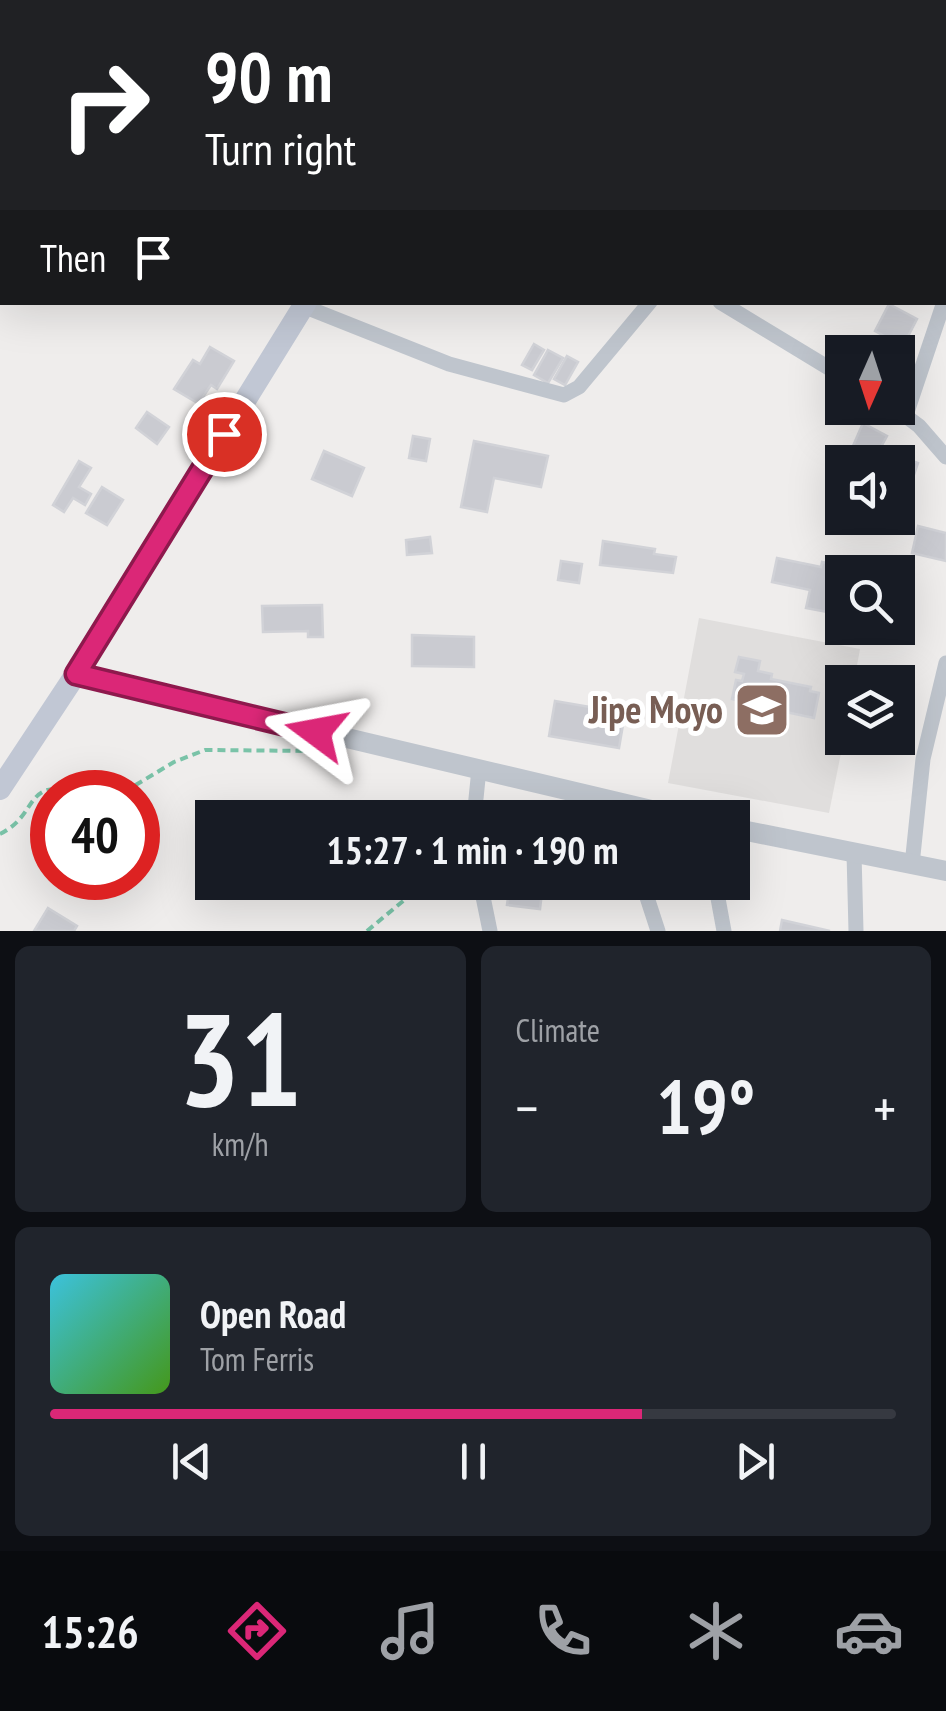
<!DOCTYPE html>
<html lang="en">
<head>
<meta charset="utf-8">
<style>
	body { margin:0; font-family:"PT Sans Narrow",sans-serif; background:#20242c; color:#f1f3f6; height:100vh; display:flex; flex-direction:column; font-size:38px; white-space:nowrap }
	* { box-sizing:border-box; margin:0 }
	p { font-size:32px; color:#9ea1a6 }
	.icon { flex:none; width:55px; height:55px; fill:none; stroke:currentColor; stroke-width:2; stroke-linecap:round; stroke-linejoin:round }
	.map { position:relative; height:931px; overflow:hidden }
	.side { display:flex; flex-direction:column; gap:15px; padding:15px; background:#0d0f14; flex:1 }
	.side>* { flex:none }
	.guide { position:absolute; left:0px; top:0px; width:948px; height:305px; box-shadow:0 10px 40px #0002; background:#202124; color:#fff; overflow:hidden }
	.needle { width:65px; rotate:183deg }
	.controls { position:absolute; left:825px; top:335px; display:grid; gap:20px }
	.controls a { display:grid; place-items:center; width:90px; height:90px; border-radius:0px; background:#171b24; box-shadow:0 10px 40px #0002; font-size:50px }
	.speed { position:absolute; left:30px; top:770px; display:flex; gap:20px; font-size:50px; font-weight:700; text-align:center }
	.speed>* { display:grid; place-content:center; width:130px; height:130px; border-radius:50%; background:#171b24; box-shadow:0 10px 40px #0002; line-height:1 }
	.speed .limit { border:15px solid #d22; background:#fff; color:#111 }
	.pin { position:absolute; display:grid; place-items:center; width:85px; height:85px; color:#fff; margin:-42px; border:5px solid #fff; border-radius:50%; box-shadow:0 2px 10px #0007 }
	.me { position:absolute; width:110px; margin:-55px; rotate:283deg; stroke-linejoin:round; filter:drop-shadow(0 0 8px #0008) }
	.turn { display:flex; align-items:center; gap:35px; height:210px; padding:0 40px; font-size:45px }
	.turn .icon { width:130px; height:130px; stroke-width:2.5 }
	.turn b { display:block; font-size:70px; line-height:85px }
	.then { display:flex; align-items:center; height:95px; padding:0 40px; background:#0003; gap:20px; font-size:38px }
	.big { font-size:75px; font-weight:700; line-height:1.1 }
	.side .widget { flex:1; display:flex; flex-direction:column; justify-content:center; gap:15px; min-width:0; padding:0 35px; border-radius:15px; background:#20242c }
	.side .dial { align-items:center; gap:0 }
	.dial b { font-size:130px; line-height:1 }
	.song { display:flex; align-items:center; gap:30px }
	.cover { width:120px; height:120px; border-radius:15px; background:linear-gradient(135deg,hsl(190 70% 55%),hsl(100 70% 35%)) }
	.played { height:10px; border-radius:5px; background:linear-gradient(90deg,#db2777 70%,#363941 70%) }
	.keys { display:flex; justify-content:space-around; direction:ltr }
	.heat { display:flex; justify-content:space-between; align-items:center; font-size:55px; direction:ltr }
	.side .tiles { flex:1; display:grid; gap:15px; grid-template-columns:1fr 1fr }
	.widget:last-child { grid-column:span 2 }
	.trip { position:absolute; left:195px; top:800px; width:555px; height:100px; border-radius:0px; background:#171b24; box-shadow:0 10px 40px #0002; font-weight:700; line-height:100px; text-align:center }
	.tabs { display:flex; height:160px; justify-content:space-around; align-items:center; background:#090b0e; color:#9ea1a6 }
	.tabs .icon { width:70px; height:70px }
	.tabs .current { color:#db2777 }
	.tabs b { font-size:45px; color:#f1f3f6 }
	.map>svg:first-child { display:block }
</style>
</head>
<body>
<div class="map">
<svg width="946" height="931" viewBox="0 0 946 931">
	<rect width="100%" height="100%" fill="#efedec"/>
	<path fill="#e0dedd" d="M699,618L860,649L854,682H842L844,738L829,813L668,783Z"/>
	<g fill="#cacbd1" stroke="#d1d2d7" stroke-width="2.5">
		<path d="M889,304L917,319L903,346L875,331Z"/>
		<path d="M534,344L544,350L532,370L522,365Z"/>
		<path d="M210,347L234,361L217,389L211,385L203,397L210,402L206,408L174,389L193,360L200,364Z"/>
		<path d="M548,350L563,358L548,383L534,375Z"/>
		<path d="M567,356L578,362L565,385L554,379Z"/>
		<path d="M147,412L169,427L157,444L136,428Z"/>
		<path d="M863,423L887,436L880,449L890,454L885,462H846Z"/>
		<path d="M413,436L430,439L426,461L409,458Z"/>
		<path d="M474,441L548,456L541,487L494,478L487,512L461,507Z"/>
		<path d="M324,451L364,468L352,496L312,479Z"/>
		<path d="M904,458L918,463L907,495L898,492Z"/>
		<path d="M79,461L91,468L79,487L91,494L85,505L73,498L64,512L53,505Z"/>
		<path d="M102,487L123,500L107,525L86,513Z"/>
		<path d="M918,526L946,533V561L912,553Z"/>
		<path d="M430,537L432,553L407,555L406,540Z"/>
		<path d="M603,541L655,549L654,554L676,557L673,573L600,565Z"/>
		<path d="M777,558L821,567L822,562L843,566L833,613L806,608L810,590L772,582Z"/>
		<path d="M561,561L582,564L579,583L558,580Z"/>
		<path d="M322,605L323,637H308V631L263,632L262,606Z"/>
		<path d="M412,635L474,637V667L412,666Z"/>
		<path d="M739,657L760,661L758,671L772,674L771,679L811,687L810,691L819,693L814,718L781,711L778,723L757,719L760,705L732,699L736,680L742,681L744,674L735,672Z"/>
		<path d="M555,701L625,713L619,748L549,736Z"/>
		<path d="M510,882L543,884L540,909L507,905Z"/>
		<path d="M48,908L77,926L74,931H34Z"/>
		<path d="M782,920L830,931H780Z"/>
	</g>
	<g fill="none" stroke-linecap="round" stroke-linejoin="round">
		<g stroke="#7ac3a8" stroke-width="4" stroke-dasharray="8 5" stroke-linecap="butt">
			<path d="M124,792L174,762L205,750L313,751"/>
			<path d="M0,834C42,813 20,777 85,792"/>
			<path d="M367,931L426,882"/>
		</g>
		<g stroke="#bfc5cd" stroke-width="15">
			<path d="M918,0V2"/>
			<path d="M945,183L946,184"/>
			<path d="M720,302L842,376"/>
			<path d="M303,306L449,364L564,395L579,387L650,302"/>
			<path d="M895,408L919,426L946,457"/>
			<path d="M906,415L944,302"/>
			<path d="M474,818L479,769"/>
			<path d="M854,853L856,931"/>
			<path d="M912,865L923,759L946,663"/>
			<path d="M480,882L490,931"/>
			<path d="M642,882L658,931"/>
			<path d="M715,882L724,931"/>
		</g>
		<g stroke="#bfc5cd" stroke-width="20">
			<path d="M76,674L685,818"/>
			<path d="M732,828L946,871"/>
		</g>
		<g stroke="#c1c7d4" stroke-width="22">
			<path d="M484,2L486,0"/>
			<path d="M0,789L76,674L306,302"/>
		</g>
	</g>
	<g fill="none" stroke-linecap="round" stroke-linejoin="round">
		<g stroke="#8e194d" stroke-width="25">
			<path id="route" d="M224,434L76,674L316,732"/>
		</g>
		<use href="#route" stroke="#db2777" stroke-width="18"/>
	</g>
	<defs>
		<g id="school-square" transform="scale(2.875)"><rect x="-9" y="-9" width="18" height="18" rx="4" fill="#8d6e63" stroke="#fff"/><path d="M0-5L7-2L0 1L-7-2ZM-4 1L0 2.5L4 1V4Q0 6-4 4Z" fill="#fff"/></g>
	</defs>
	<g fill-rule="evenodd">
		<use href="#school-square" x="762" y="710"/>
	</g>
	<g text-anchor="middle" stroke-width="10" stroke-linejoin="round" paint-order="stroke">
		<g font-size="38" font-weight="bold" fill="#785e54" stroke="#fff" text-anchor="end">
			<text x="723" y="723">Jipe Moyo</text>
		</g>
	</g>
</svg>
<div class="controls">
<a><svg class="needle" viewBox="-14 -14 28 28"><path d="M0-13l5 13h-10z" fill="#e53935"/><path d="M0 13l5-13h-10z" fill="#9ea1a6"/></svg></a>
<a><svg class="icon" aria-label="sound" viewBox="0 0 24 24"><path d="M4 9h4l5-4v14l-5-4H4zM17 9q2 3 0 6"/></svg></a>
<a><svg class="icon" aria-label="search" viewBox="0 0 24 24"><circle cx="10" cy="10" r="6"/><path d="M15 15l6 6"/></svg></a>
<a><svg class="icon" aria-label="layers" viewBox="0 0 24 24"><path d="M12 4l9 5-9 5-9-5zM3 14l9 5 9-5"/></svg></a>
</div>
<div class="speed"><div class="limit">40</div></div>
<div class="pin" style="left:224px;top:434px;background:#d93025"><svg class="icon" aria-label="arrive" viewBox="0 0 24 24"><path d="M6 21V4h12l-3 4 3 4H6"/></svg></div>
<svg class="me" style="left:316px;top:732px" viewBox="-20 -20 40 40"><path d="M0-17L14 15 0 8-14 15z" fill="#db2777" stroke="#fff" stroke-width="4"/></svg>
<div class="trip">15:27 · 1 min · 190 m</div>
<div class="guide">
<div class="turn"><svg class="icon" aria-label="right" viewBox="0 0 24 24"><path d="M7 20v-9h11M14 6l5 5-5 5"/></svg><div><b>90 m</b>Turn right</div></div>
<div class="then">Then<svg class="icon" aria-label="arrive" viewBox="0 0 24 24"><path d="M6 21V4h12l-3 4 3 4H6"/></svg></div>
</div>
</div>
<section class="side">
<div class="tiles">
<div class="widget dial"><b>31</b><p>km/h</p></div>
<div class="widget"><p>Climate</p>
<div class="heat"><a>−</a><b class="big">19°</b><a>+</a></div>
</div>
<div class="widget">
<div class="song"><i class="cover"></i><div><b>Open Road</b><p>Tom Ferris</p></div></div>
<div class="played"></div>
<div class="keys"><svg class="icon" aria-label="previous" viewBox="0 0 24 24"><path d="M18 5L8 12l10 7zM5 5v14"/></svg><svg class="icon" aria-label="pause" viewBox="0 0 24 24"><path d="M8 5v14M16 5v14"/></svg><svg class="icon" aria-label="next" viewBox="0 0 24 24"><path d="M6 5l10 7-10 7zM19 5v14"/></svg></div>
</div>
</div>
</section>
<nav class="tabs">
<b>15:26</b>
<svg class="icon current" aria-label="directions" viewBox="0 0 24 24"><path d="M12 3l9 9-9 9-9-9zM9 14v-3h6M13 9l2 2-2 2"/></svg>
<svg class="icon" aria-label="music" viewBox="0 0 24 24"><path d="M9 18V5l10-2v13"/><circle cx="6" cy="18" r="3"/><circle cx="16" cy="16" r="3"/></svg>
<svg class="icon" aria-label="phone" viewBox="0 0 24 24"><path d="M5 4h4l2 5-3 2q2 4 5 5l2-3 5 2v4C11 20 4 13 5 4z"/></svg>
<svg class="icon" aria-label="climate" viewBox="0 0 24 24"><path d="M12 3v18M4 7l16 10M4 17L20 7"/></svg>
<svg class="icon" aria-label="car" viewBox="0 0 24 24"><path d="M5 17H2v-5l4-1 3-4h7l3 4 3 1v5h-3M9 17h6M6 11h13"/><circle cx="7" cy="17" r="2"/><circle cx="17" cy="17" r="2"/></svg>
</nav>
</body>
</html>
